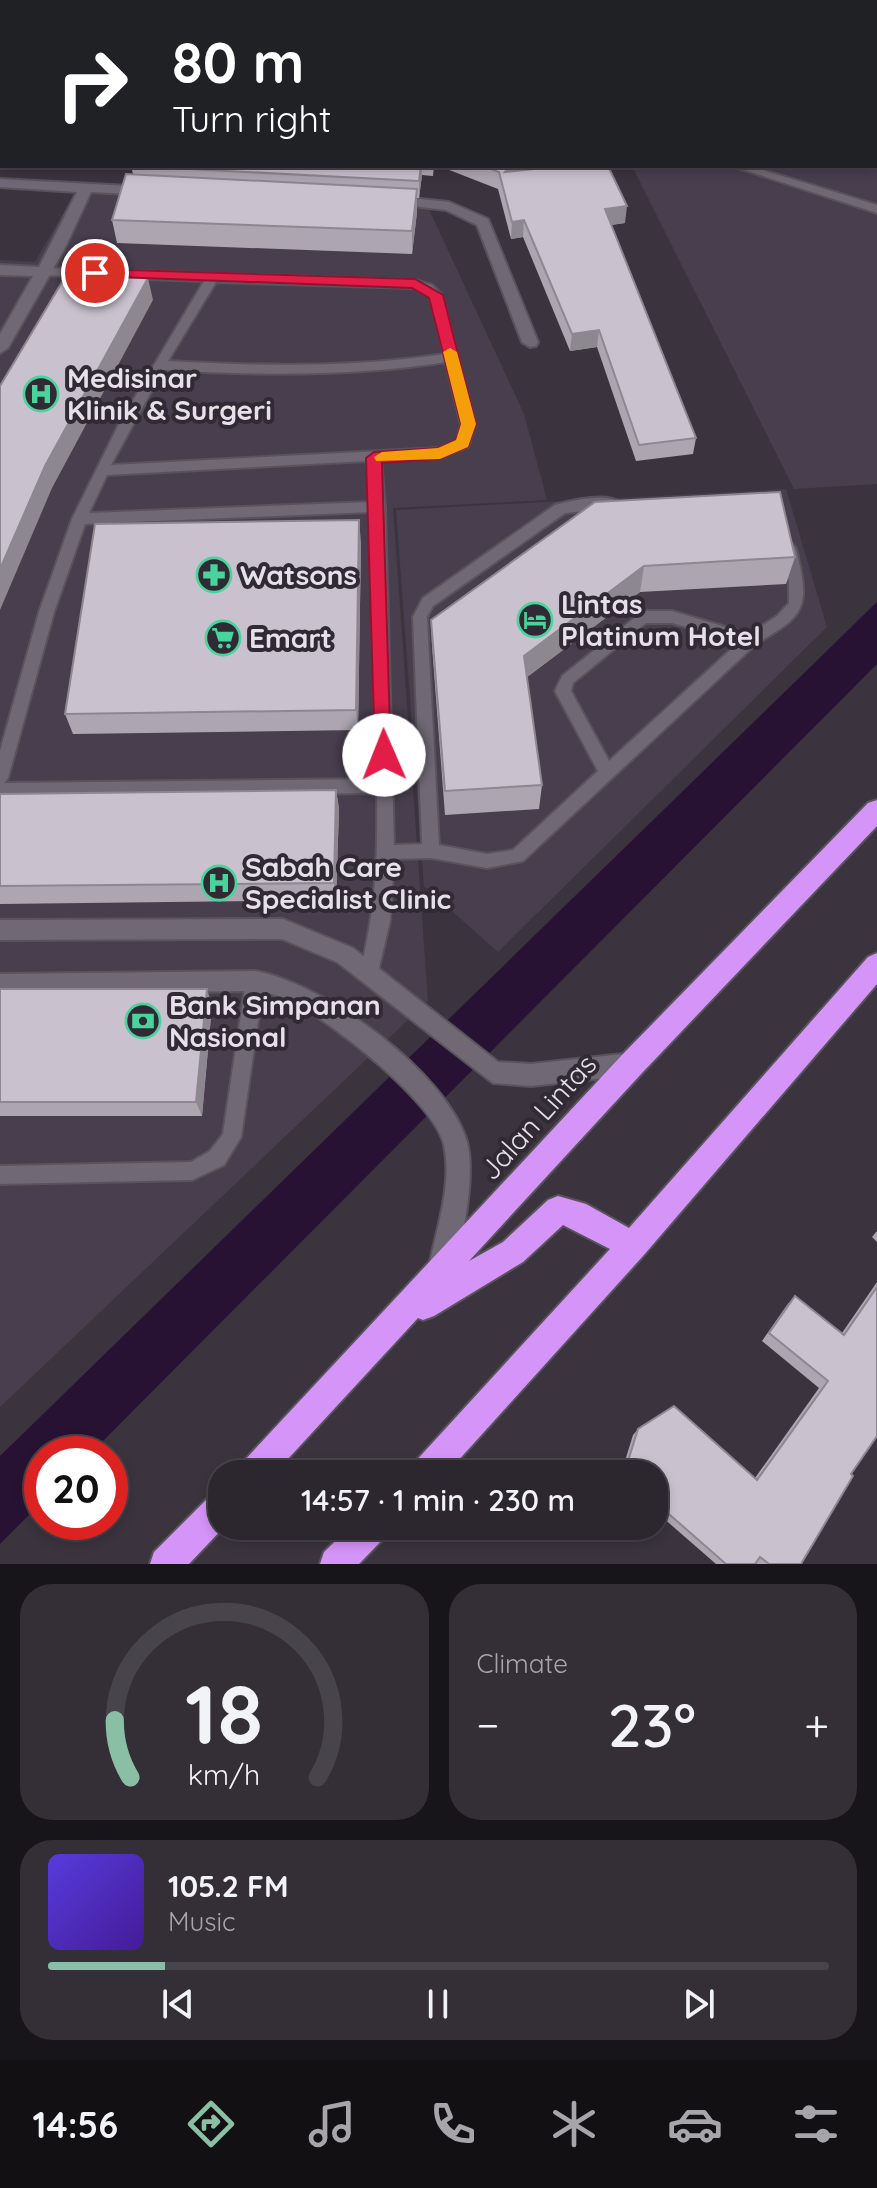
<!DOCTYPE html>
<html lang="en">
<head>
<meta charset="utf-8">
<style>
	body { margin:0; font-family:Quicksand,sans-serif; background:#342f37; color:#f1f3f6; height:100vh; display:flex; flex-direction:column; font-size:30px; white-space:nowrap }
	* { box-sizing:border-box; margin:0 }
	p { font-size:26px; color:#a6a5aa }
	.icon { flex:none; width:44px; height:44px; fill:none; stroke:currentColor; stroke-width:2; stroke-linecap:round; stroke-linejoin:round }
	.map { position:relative; height:1564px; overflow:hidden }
	.panel { display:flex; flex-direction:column; gap:20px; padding:20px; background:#18151a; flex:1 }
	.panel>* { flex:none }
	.hud { position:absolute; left:0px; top:0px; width:878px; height:168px; box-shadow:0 4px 12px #0003,0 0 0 2px #48444b; background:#202124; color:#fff; overflow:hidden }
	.speed { position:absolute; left:24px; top:1436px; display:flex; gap:16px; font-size:40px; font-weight:700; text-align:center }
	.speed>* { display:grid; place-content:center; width:104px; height:104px; border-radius:50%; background:#2c272f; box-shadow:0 4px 12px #0003,0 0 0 2px #48444b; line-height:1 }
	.speed .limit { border:12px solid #d22; background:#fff; color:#111 }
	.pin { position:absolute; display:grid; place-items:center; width:68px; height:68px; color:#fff; margin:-34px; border:4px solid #fff; border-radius:50%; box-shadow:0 2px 8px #0007 }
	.me { position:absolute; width:88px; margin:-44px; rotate:359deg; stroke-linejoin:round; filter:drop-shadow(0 0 6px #0008) }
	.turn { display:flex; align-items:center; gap:28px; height:168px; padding:0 40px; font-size:36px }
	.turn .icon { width:104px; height:104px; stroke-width:2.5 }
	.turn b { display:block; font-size:56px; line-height:68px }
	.big { font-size:60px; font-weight:600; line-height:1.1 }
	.panel .card { flex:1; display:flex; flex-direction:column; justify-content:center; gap:12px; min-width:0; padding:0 28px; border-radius:32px; background:#342f37 }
	.panel .dial { align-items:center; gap:0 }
	.dial svg { height:208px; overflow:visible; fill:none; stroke:#48444b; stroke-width:7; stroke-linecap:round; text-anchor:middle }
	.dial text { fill:#f1f3f6; stroke:none }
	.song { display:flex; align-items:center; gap:24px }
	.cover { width:96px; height:96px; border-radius:12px; background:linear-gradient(135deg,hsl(250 70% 55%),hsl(260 70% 35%)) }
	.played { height:8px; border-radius:4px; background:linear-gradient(90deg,#8abfa5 15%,#48444b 15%) }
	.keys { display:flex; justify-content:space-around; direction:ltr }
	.heat { display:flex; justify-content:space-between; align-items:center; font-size:44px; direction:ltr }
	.panel .tiles { flex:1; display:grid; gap:20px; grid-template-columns:1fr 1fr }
	.card:last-child { grid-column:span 2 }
	.trip { position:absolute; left:208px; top:1460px; width:460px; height:80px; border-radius:32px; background:#2c272f; box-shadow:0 4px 12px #0003,0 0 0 2px #48444b; font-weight:600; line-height:80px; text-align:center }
	.menu { display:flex; height:128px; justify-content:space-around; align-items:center; background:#121013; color:#a6a5aa }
	.menu .icon { width:56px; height:56px }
	.menu .selected { color:#8abfa5 }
	.menu b { font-size:36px; color:#f1f3f6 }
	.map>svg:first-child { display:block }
</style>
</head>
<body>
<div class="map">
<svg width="877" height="1564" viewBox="0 0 877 1564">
	<rect width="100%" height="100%" fill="#3b343f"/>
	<g fill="#483e4e">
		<path d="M559,0H877V484L794,489L632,166H876V2Z"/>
		<path d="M76,191L427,205L524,414L547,500L393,508L428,1001L0,1407V260L35,262Z"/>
		<path d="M786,489L827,627L498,952L424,886L396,510Z"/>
	</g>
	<path fill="#281233" d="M877,602V664L90,1454H42V1502L0,1544V1456Z"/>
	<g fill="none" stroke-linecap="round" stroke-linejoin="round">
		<g stroke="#59535c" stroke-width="4">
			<g id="lane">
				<path d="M653,0H665L652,2Z"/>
				<path d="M732,166H750L877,205V213Z"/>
				<path d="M41,268L415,280L432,285L442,295L475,424L468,447L440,458L381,461L385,507L394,845L422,844L413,617L423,598L555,505C570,501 608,492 620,503L613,508L565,513L433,606L427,617L439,845L487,854L513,850L598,771L555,691L562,676L643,611H672L749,634L777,616L789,603V582L781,546L788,541C797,545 797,553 799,562C811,613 797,619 756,644L523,861L487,868L431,858L394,859L390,921L378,972L375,978L369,980L363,978L360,972C376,908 378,858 377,793L0,797V751L39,612L72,519L119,424L204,281L37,275V269ZM216,282L414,288L430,297L444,354C352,368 260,366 168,361ZM446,362L461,424L457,441L439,448L111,465L163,370C258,375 352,377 446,362ZM367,461L371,502L89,513L107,475ZM371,512L376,779L4,783L8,778L54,612L85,524ZM646,623H672L739,642L609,761L571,691L573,683Z"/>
				<path d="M255,973L261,975L264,981L241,1137L224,1165L192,1180L0,1184V1166L191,1162L210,1151L223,1134L246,981L249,975Z"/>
			</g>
		</g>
		<g stroke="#59535c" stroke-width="4">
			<g id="street">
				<rect x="531" y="0" width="12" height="2"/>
				<path d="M0,179L148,187L155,191L148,195L91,192L64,250L8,348L0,353V334L33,276L0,275V265L39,267L77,192L0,187Z"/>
				<path d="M392,196L449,202L488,219L538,342L536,346L530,347L522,342L477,225L446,210L387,203L385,200Z"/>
				<path d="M283,919L353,948L498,1062L531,1064L632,1053L640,1056L643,1064L640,1072L632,1075L531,1086L493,1083L337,962L282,939L0,940V920Z"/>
				<path d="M255,971C324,983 447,1073 467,1142C476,1175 462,1250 449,1281L440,1284L431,1281L428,1272C435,1233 453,1186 444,1145C435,1102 329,1020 290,1001C279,995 267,993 255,991L0,994V974Z"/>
			</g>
		</g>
		<g stroke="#59535c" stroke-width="4">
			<g id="highway">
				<path d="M877,800V826L642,1073L469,1261L503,1242L548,1200L558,1196L586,1204L629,1228L868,957L877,953V984L643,1256L446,1474H409L414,1463L610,1249L563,1225L523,1262L434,1316L423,1320L418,1318L274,1474H237L242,1463L622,1055L868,803Z"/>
				<path d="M222,1490V1526H225L189,1564H150L154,1552L211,1495Z"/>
				<path d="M351,1526H390L385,1537L359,1564H320L324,1552Z"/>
			</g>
		</g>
		<use href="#lane" fill="#706975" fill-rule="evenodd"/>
		<use href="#street" fill="#706975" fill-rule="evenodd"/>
		<use href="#highway" fill="#d594f8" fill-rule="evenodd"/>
	</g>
	<g fill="#ada6b1">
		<path d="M877,0V161H876Z"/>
		<path d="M22,166H434L433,176L422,175L419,198H417V212L412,254L117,243L112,220L133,174L132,170Z"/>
		<path d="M439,166H528L524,170L625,223L611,225L696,438L693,454L636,461L597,347L570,351L523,237L511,239L498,189Z"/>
		<path d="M595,502L795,557L786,584L640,592L527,677L542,785L539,809L445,815L432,646L431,620Z"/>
		<path d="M361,542L358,730L73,734L65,714Z"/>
		<path d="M336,790L339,809L336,900L0,904V794Z"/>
		<path d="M0,989L212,1005L202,1116H0Z"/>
		<path d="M877,1231V1242L872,1237Z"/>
		<path d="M877,1282V1436L851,1474L801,1564H757L756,1563L755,1564H716L654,1510V1474H621L633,1435L638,1429L755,1478L819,1388L762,1341L787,1305L795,1296L842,1333Z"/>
	</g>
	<g fill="#8d8790">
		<path d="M421,166L422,175L419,198V181Z"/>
		<path d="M511,166H528L504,189L505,172Z"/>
		<path d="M417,189V212L412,254V231Z"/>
		<path d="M627,206L625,223L603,226L605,209Z"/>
		<path d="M524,220L523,237L511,239L512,222Z"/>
		<path d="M148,278L153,300L52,488L0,610V569L45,466Z"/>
		<path d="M599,330L597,347L570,351L572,334Z"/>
		<path d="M359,520L361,542L358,730L356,710Z"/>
		<path d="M644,566L640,592L522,681L524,656Z"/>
		<path d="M336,790L339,809L336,900L334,883Z"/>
		<path d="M207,989L212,1005L202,1116L196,1102Z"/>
	</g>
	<g fill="#c9c1ce" stroke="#8d8790" stroke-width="2">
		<path d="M670,0H877V130L876,2H668Z"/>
		<path d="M132,166H421L419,181Z"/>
		<path d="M483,166H511L505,172L562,166H608L627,206L605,209L696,438L639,445L599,330L572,334L524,220L512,222L499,172Z"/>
		<path d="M126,174L417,189L412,231L112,220Z"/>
		<path d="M74,262L148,278L45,466L0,569V386Z"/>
		<path d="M780,492L795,557L644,566L524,656L542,785L445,791L431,620L595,502Z"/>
		<path d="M359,520L356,710L65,714L95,524Z"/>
		<path d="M336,790L334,883L0,886V794Z"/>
		<path d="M0,989H207L196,1102H0Z"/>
		<path d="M877,1287V1436L851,1474L853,1476L801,1564H769L760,1557L755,1564H726L654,1501V1474H624L638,1429L674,1406L757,1480L828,1381L769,1333L795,1296L844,1335Z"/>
	</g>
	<path fill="#e11d48" stroke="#92132f" stroke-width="2" d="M95,269L415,279L443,295L476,424L468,447L440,459L382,463L391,760L384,762L375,755L366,458L374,452L438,448L456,440L461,424L429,298L412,288L90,276V270Z"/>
	<path fill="#f59e0b" d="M450,348L457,352L476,424L468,447L440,459L376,461L374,457L382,452L438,448L456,440L461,424L443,352Z"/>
	<defs>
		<g id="hospital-ring" transform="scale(1.8)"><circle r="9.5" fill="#312a35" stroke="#49d49d" stroke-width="1.5"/><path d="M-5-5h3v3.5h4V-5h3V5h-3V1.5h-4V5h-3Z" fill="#49d49d"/></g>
		<g id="pharmacy-ring" transform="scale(1.8)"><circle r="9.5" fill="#312a35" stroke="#49d49d" stroke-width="1.5"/><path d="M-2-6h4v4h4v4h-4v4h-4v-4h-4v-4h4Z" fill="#49d49d"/></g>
		<g id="hotel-ring" transform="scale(1.8)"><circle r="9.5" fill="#312a35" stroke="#49d49d" stroke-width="1.5"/><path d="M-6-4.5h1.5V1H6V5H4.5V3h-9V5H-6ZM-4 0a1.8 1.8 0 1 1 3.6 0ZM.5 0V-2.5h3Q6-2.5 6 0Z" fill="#49d49d"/></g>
		<g id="supermarket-ring" transform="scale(1.8)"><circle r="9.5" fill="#312a35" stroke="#49d49d" stroke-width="1.5"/><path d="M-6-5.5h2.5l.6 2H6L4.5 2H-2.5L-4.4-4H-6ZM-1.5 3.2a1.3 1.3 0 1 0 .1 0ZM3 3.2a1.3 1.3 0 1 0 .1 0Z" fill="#49d49d"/></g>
		<g id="bank-ring" transform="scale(1.8)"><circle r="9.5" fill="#312a35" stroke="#49d49d" stroke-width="1.5"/><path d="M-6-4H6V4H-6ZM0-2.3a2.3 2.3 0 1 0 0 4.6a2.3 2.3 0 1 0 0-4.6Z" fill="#49d49d"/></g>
	</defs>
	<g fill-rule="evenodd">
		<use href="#hospital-ring" x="41" y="394"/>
		<use href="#pharmacy-ring" x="214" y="575"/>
		<use href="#hotel-ring" x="535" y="620"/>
		<use href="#supermarket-ring" x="223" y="638"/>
		<use href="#hospital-ring" x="219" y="883"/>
		<use href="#bank-ring" x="143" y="1021"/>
	</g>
	<g text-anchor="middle" stroke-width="8" stroke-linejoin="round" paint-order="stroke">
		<g font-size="28" font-weight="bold" fill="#e5e1e8" stroke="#312a35" text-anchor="start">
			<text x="67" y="388">Medisinar<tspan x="67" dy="32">Klinik &amp; Surgeri</tspan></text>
			<text x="240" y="585">Watsons</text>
			<text x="561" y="614">Lintas<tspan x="561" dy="32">Platinum Hotel</tspan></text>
			<text x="249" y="648">Emart</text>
			<text x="245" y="877">Sabah Care<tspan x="245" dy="32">Specialist Clinic</tspan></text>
			<text x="169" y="1015">Bank Simpanan<tspan x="169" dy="32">Nasional</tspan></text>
		</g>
		<g font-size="28" fill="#e5e1e8" stroke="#312a35">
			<text transform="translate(538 1117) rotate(-48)" y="10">Jalan Lintas</text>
		</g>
	</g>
</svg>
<div class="speed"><div class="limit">20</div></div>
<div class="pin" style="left:95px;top:273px;background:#d93025"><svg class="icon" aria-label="arrive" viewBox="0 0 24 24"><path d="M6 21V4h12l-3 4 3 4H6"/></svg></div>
<svg class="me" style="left:384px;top:755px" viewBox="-20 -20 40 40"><circle r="19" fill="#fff"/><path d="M0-13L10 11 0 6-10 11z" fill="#e11d48"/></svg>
<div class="trip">14:57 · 1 min · 230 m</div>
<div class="hud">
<div class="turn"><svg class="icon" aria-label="right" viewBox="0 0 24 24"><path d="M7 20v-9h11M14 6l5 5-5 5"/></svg><div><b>80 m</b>Turn right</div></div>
</div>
</div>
<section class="panel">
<div class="tiles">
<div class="card dial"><svg viewBox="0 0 100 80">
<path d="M14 69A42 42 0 1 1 86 69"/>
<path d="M14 69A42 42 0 0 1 8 47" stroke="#8abfa5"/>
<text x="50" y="56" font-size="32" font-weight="700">18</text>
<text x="50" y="72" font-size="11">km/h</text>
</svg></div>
<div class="card"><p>Climate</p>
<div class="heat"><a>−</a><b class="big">23°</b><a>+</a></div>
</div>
<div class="card">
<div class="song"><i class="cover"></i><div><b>105.2 FM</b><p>Music</p></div></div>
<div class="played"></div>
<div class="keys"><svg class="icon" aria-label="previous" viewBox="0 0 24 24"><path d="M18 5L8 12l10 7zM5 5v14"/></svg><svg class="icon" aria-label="pause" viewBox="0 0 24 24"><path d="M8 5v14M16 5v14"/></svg><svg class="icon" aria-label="next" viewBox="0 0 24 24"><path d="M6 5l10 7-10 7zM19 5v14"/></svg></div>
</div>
</div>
</section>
<nav class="menu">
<b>14:56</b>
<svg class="icon selected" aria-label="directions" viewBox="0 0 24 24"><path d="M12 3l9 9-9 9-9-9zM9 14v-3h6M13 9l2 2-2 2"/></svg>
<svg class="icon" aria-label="music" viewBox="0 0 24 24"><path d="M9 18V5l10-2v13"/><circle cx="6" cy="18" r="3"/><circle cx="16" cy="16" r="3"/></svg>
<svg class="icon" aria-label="phone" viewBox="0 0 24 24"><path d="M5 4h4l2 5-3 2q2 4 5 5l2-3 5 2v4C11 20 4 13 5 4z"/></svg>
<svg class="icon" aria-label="climate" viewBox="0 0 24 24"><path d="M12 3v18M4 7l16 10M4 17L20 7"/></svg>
<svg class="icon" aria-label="car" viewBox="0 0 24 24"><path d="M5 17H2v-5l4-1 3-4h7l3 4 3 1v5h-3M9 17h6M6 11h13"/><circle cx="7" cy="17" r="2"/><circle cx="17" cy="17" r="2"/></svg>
<svg class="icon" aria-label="filters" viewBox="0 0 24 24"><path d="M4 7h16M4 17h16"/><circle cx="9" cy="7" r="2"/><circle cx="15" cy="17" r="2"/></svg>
</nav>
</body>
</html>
